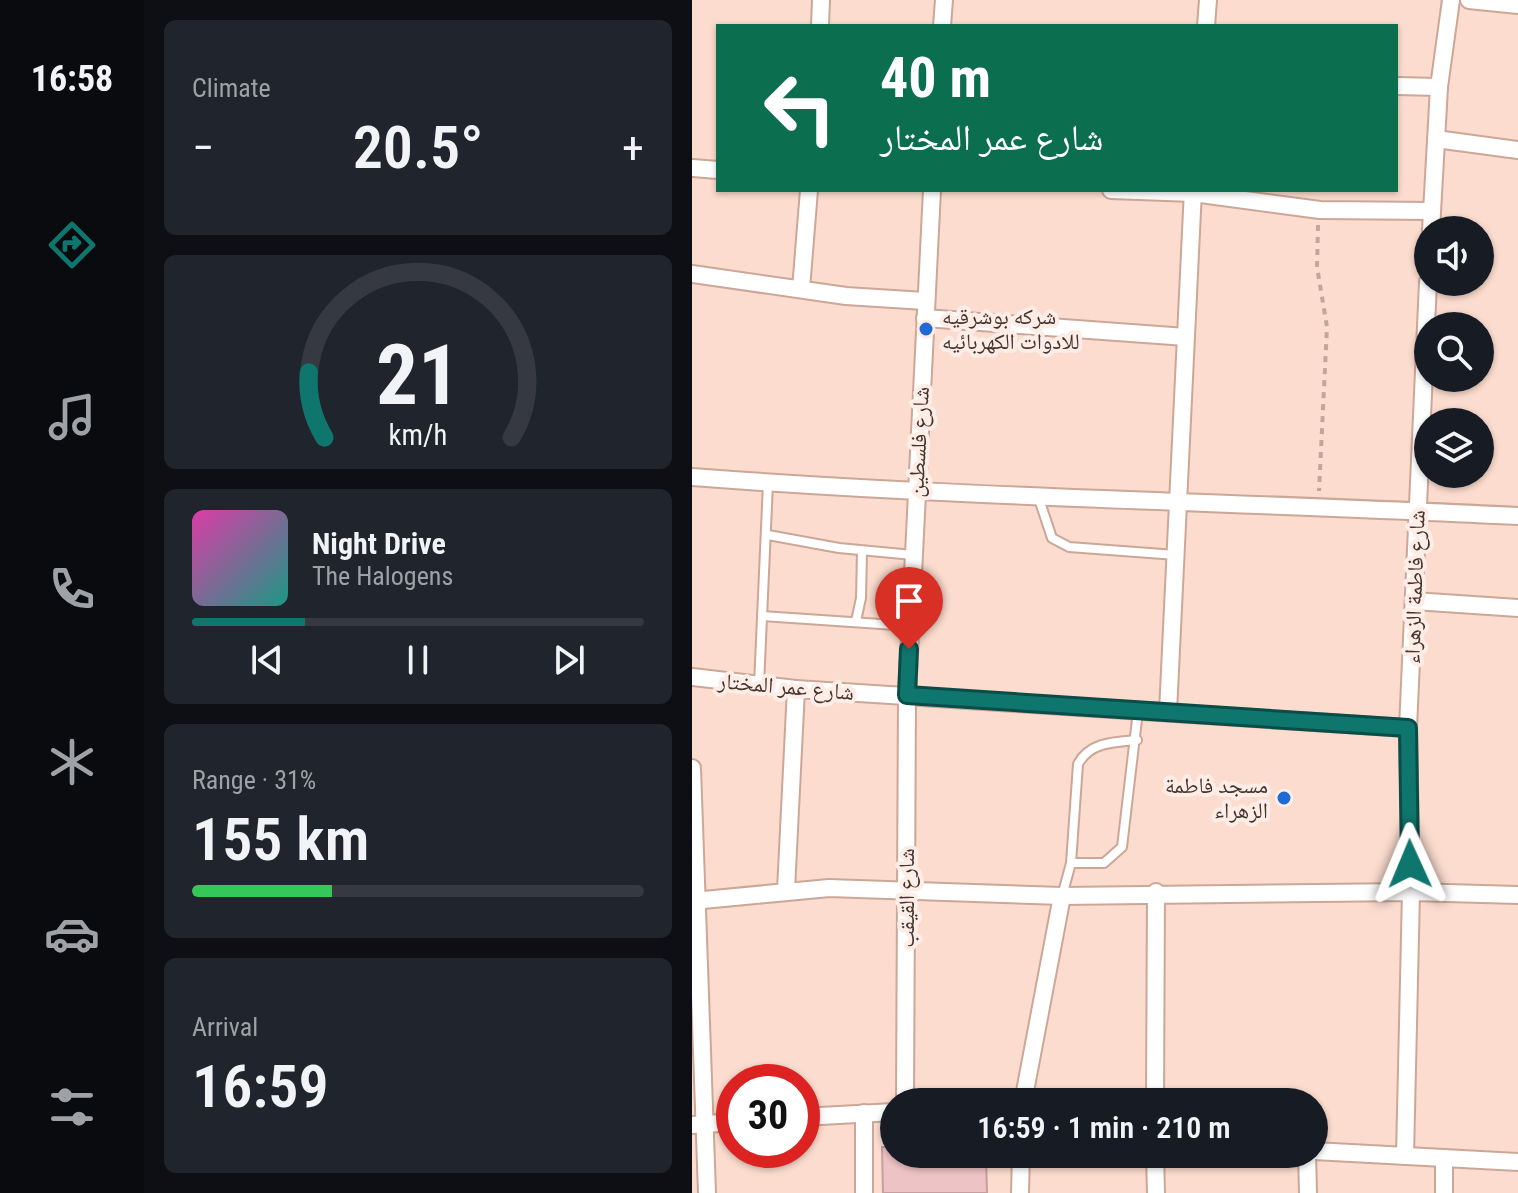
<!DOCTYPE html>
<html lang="en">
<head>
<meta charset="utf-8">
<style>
	body { margin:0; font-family:"Roboto Condensed","Noto Naskh Arabic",sans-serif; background:#20242c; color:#f1f3f6; height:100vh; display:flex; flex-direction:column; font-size:30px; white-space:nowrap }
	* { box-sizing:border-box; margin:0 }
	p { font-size:26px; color:#9ea1a6 }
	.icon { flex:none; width:44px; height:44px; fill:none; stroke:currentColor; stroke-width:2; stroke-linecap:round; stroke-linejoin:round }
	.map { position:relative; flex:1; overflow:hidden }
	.sheet { display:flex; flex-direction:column; gap:20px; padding:20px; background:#0d0f14; width:548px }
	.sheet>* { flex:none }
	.banner { position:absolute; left:24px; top:24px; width:682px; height:168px; border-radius:0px; box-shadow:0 2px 6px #0004; background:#0b6e4f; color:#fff; overflow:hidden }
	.tools { position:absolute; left:722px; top:216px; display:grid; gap:16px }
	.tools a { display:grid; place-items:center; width:80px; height:80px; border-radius:50%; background:#171b24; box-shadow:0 2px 6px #0004; font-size:40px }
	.speed { position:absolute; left:24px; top:1064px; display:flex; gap:16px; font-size:40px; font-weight:700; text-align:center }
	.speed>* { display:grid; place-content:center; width:104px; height:104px; border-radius:50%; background:#171b24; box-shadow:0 2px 6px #0004; line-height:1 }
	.speed .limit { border:12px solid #d22; background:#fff; color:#111 }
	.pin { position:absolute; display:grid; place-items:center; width:68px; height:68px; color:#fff; margin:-82px -34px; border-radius:50% 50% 50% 0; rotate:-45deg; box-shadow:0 0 8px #0007 }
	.pin .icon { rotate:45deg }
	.me { position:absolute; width:88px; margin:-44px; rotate:359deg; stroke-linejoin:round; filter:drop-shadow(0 0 6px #0008) }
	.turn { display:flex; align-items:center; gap:28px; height:168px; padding:0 32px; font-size:36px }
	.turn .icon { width:104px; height:104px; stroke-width:2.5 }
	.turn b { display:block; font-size:56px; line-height:68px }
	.big { font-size:60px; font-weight:600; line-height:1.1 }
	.sheet .widget { flex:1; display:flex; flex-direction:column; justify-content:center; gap:12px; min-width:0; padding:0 28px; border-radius:12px; background:#20242c }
	.sheet .dial { align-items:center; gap:0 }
	.dial svg { height:208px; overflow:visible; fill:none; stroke:#363941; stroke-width:7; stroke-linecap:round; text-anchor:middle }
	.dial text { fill:#f1f3f6; stroke:none }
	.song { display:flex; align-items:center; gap:24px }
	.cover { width:96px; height:96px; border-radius:12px; background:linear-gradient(135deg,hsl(320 70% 55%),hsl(170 70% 35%)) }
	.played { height:8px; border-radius:4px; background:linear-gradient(90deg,#0f766e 25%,#363941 25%) }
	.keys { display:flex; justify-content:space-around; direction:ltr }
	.heat { display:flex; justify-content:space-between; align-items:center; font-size:44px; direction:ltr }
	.charge { height:12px; border-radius:6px; background:linear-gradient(90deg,#34c759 31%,#363941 0) }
	.trip { position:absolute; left:188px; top:1088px; width:448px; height:80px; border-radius:40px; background:#171b24; box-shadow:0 2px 6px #0004; font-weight:600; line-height:80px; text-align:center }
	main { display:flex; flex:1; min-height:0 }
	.dock { display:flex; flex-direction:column; width:144px; justify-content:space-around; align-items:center; background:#090b0e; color:#9ea1a6 }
	.dock .icon { width:56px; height:56px }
	.dock .active { color:#0f766e }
	.dock b { font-size:36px; color:#f1f3f6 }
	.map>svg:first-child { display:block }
</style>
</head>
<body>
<main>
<nav class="dock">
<b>16:58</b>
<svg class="icon active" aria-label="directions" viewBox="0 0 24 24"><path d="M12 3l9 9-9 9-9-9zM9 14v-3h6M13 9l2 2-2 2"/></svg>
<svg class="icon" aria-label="music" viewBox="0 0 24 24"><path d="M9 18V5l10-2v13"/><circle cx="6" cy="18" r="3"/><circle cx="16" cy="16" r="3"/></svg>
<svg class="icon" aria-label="phone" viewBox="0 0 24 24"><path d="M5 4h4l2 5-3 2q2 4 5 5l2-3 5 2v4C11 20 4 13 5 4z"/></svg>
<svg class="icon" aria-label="climate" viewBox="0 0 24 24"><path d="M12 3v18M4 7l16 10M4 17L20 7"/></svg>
<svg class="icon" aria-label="car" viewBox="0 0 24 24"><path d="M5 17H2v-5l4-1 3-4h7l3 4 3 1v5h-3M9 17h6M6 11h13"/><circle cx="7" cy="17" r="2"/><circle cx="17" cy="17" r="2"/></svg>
<svg class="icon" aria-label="filters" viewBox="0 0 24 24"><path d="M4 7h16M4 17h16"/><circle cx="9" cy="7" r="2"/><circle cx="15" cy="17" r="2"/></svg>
</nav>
<section class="sheet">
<div class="widget"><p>Climate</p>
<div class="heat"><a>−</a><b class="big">20.5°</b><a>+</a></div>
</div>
<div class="widget dial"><svg viewBox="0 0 100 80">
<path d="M14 69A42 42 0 1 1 86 69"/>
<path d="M14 69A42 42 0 0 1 8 44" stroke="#0f766e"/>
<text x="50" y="56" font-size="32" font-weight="700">21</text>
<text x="50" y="72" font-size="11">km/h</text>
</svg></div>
<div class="widget">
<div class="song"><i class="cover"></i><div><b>Night Drive</b><p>The Halogens</p></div></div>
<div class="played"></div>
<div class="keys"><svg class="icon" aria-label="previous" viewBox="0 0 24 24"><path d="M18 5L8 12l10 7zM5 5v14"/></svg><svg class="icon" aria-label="pause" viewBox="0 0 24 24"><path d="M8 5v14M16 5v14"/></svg><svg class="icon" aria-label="next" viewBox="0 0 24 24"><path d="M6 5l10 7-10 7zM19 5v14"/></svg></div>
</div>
<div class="widget"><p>Range · 31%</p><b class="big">155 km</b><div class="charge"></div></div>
<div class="widget"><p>Arrival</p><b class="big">16:59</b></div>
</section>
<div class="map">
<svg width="826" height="1193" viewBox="0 0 826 1193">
	<rect width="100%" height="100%" fill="#fbdcce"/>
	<path fill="#eec3c5" stroke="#c89ea0" stroke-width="2" d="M190,1147H202V1154H294L295,1193H191Z"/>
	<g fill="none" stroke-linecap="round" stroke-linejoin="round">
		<g stroke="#cca797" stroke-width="12">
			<g id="lane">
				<path d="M346,496L360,538L377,547L484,555"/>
				<path d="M76,535L147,548L221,555"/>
				<path d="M70,616L218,626"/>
				<path d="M164,621L169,598L170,551"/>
				<path d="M67,685L76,483"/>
				<path d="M379,863L386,764C398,742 422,742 445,740"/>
				<path d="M370,896L379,863H412L430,847L446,711"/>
			</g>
		</g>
		<g stroke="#cca797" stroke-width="20">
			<g id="street">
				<path d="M777,0L826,5"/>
				<path d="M128,26L129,0"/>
				<path d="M250,26L252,0"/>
				<path d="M514,26L516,0"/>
				<path d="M704,86L747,87"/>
				<path d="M744,139L826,150"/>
				<path d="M0,168L26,170"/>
				<path d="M419,190L501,193L628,210L740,211"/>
				<path d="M739,230L747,87L759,0"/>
				<path d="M0,274L154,296L233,301"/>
				<path d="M109,289L117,190"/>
				<path d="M233,318L494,337"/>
				<path d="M0,477C275,498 551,502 826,516"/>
				<path d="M722,601L826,608"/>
				<path d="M0,677L104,689L716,728"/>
				<path d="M476,712L501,190"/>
				<path d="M0,768L15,1193"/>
				<path d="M94,890L104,689"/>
				<path d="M0,901L137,888L370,896L719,892L826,895"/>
				<path d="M213,1102L215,695L240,190"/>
				<path d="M331,1102L370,896"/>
				<path d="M463,1102L464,892"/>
				<path d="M172,1113V1193"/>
				<path d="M110,1117L202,1112"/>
				<path d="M0,1125L42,1122"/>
				<path d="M622,1151L826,1162"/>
				<path d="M463,1154L464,1193"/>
				<path d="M615,1154L616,1193"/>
				<path d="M713,1156L719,892L716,728L736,282"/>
				<path d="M752,1158V1193"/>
				<path d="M328,1193L329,1154"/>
			</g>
		</g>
		<path stroke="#c1a79b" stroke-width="4" stroke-dasharray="6 6" stroke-linecap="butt" d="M626,225L625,267L635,327L627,491"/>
		<use href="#lane" stroke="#fff" stroke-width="8"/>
		<use href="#street" stroke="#fff" stroke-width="16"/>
	</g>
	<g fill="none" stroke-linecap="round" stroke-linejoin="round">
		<g stroke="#0a4d48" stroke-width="20">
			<path id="route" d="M217,649L215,695L716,728L718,864"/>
		</g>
		<use href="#route" stroke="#0f766e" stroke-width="14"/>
	</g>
	<g fill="#206ad5" stroke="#fdede6" stroke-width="3">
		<circle cx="234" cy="329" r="8"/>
		<circle cx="592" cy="798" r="8"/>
	</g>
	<g text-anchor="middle" stroke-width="8" stroke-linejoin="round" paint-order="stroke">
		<g font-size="22" fill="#43342d" stroke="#fdede6" text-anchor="start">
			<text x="250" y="324">شركه بوشرقيه<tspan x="250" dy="25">للادوات الكهربائيه</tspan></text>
			<text x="576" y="793" text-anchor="end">مسجد فاطمة<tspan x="576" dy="25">الزهراء</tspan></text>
		</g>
		<g font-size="22" fill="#43342d" stroke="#fdede6">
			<text transform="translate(226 442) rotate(-87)" y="8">شارع فلسطين</text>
			<text transform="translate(722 587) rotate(-88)" y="8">شارع فاطمة الزهراء</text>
			<text transform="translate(94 686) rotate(5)" y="8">شارع عمر المختار</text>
			<text transform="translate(214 898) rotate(-90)" y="8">شارع القيقب</text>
		</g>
	</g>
</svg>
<div class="tools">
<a><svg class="icon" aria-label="sound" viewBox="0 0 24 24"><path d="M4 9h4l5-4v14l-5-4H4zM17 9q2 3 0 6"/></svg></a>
<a><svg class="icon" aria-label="search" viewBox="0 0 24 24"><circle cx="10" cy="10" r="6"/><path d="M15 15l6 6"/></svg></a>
<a><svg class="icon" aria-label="layers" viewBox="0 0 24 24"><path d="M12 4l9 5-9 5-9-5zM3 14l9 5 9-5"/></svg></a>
</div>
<div class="speed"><div class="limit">30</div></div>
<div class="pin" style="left:217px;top:649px;background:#d93025"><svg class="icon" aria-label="arrive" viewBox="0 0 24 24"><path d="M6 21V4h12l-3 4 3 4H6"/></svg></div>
<svg class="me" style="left:718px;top:864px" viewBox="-20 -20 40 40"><path d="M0-17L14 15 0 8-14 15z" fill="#0f766e" stroke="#fff" stroke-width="4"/></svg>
<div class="trip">16:59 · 1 min · 210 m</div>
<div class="banner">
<div class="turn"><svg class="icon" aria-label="left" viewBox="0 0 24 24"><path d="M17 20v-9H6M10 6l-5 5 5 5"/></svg><div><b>40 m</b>شارع عمر المختار</div></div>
</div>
</div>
</main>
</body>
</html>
